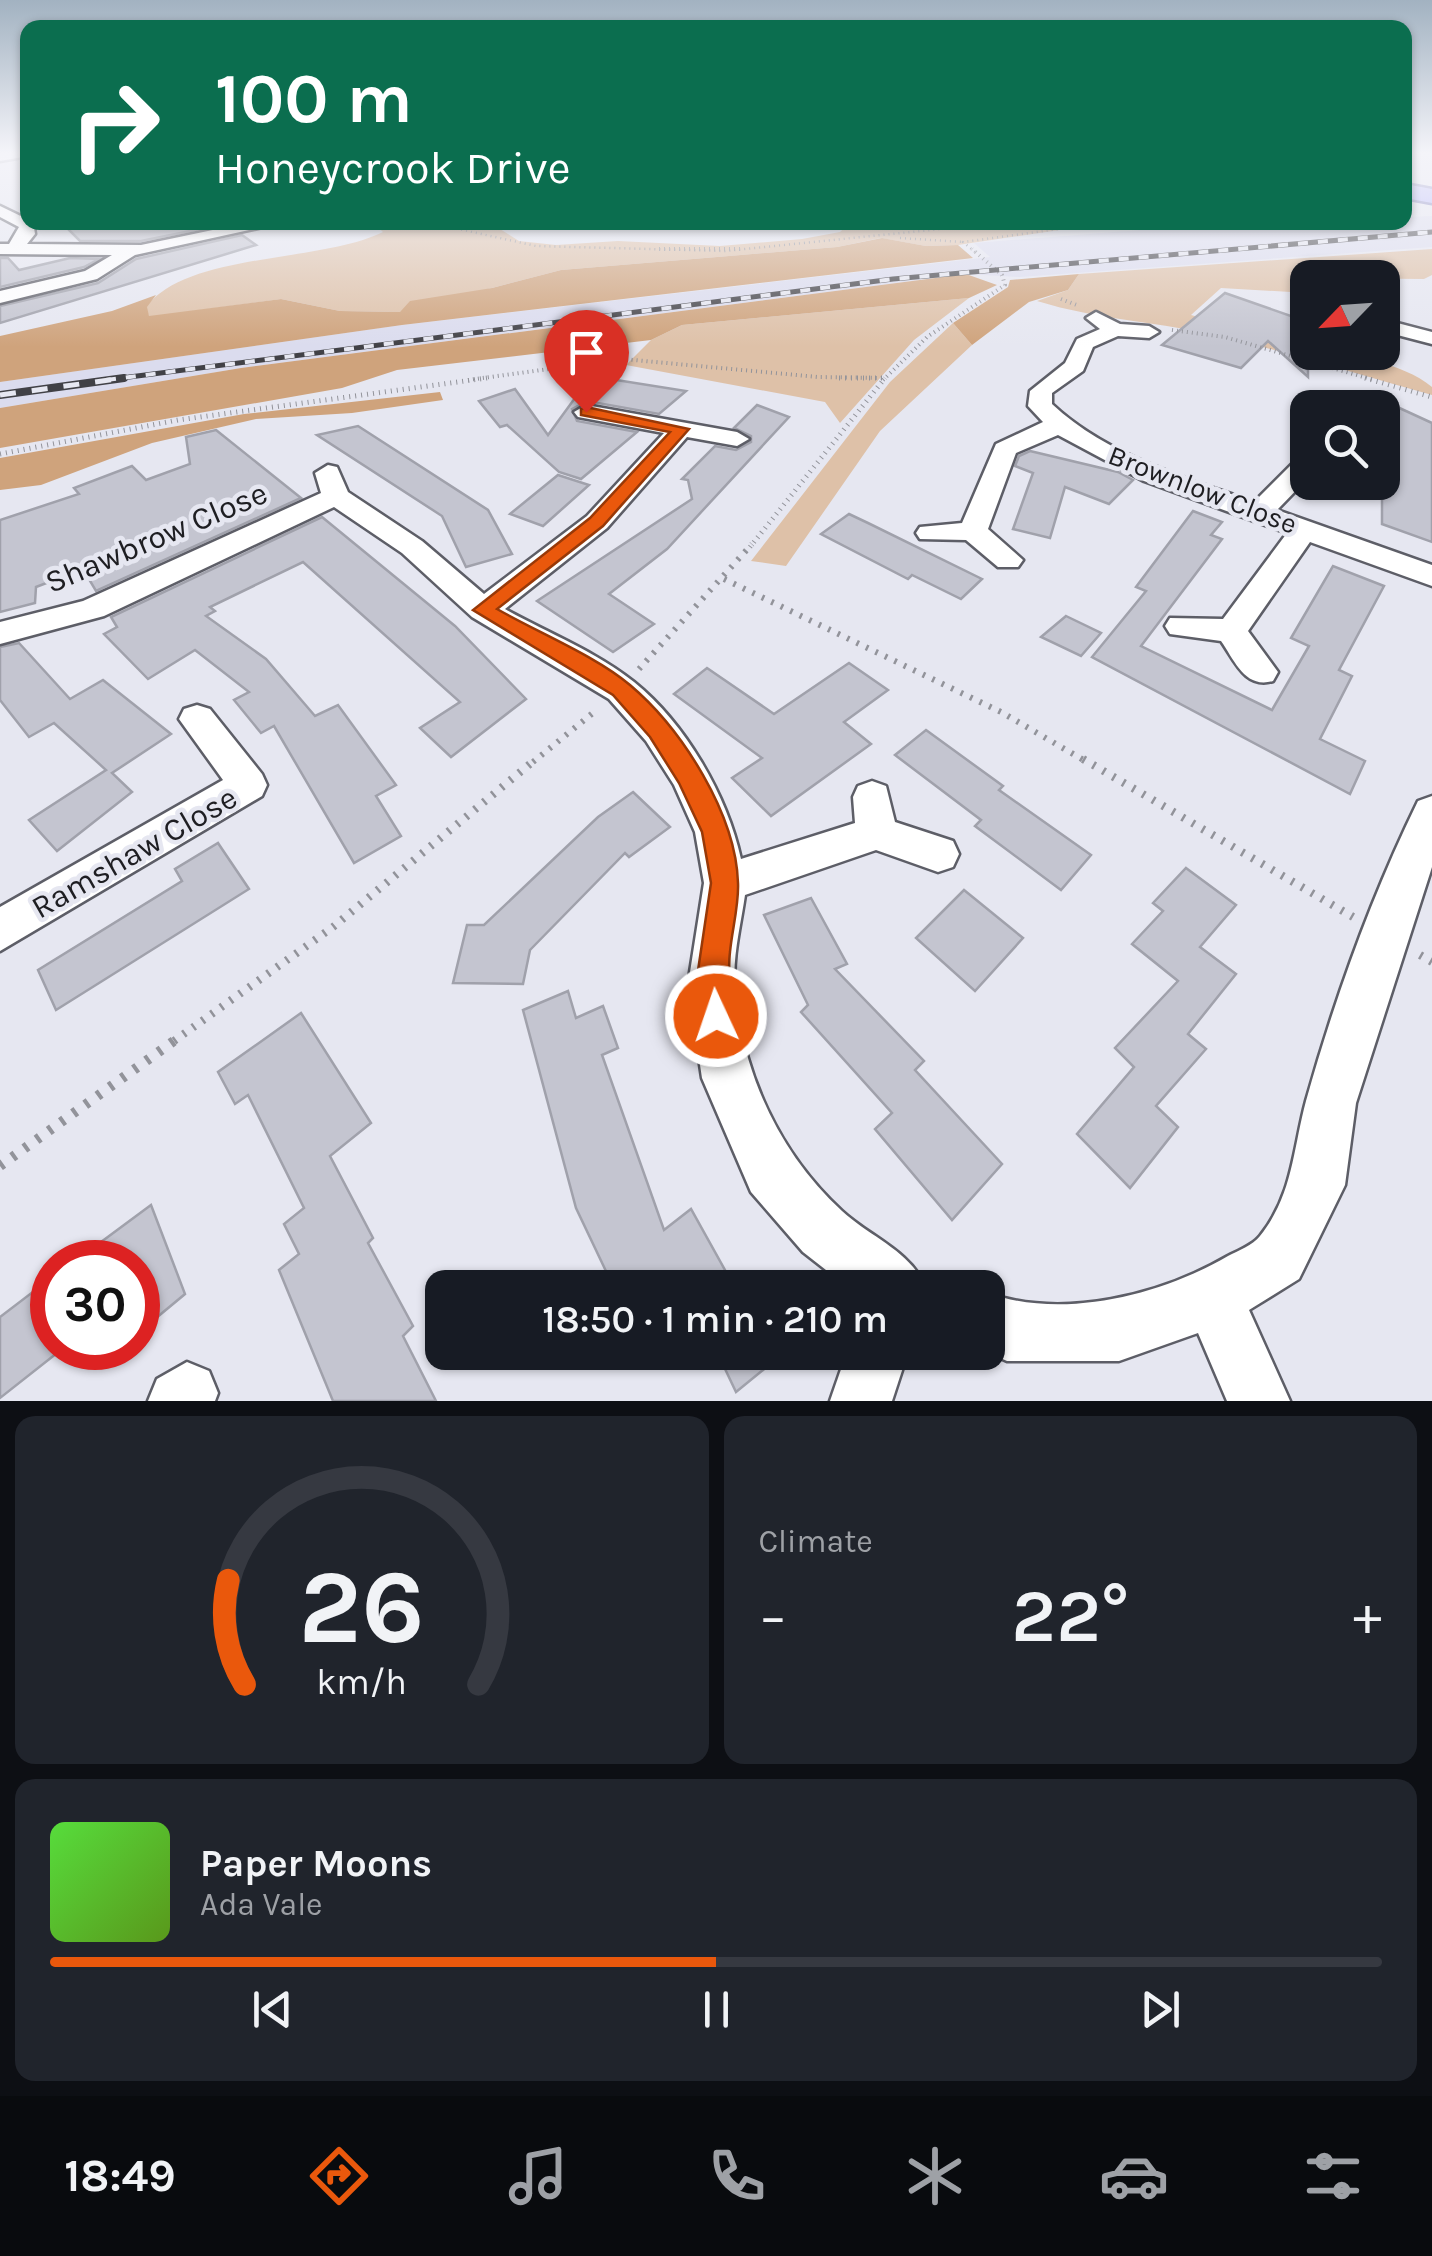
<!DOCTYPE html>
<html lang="en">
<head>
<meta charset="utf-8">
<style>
	body { margin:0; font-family:Karla,sans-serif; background:#20242c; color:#f1f3f6; height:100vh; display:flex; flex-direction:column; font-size:38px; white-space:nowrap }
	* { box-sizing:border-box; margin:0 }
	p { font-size:32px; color:#9ea1a6 }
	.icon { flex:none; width:55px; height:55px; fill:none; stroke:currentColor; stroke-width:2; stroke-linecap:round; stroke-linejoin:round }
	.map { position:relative; height:1401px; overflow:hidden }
	.details { display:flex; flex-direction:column; gap:15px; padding:15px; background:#0d0f14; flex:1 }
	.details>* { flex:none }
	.guide { position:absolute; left:20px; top:20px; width:1392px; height:210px; border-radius:20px; box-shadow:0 2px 8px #0004; background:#0b6e4f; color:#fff; overflow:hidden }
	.needle { width:65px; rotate:245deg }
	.fabs { position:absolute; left:1290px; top:260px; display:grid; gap:20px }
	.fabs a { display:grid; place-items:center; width:110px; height:110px; border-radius:20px; background:#171b24; box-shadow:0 2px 8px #0004; font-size:50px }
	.speed { position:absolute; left:30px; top:1240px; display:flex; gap:20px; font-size:50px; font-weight:700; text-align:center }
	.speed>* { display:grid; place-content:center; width:130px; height:130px; border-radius:50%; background:#171b24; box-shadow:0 2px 8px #0004; line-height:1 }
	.speed .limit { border:15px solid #d22; background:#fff; color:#111 }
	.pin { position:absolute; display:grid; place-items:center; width:85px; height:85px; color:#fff; margin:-102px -42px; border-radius:50% 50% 50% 0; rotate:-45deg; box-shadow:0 0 10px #0007 }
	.pin .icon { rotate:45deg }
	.me { position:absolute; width:110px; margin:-55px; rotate:357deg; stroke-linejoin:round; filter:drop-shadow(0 0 8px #0008) }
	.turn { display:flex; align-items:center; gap:35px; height:210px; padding:0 30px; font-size:45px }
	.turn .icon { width:130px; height:130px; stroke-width:2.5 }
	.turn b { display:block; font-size:70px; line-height:85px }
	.big { font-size:75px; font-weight:600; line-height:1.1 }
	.details .widget { flex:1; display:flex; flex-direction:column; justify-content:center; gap:15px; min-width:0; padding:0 35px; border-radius:20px; background:#20242c }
	.details .dial { align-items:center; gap:0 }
	.dial svg { height:260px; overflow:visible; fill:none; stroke:#363941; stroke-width:7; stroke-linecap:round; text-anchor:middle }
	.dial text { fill:#f1f3f6; stroke:none }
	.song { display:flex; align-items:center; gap:30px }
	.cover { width:120px; height:120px; border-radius:15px; background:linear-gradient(135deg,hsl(110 70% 55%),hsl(90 70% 35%)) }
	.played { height:10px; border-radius:5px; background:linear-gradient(90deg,#ea580c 50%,#363941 50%) }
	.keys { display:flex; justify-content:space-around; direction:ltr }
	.heat { display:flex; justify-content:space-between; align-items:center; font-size:55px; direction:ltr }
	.details .tiles { flex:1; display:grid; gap:15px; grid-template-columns:1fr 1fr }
	.widget:last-child { grid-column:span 2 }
	.trip { position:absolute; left:425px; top:1270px; width:580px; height:100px; border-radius:20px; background:#171b24; box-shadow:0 2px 8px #0004; font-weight:600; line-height:100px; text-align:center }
	.menu { display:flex; height:160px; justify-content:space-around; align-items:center; background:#090b0e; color:#9ea1a6 }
	.menu .icon { width:70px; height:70px }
	.menu .on { color:#ea580c }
	.menu b { font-size:45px; color:#f1f3f6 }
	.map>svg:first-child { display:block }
</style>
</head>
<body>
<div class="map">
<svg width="1432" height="1401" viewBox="0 0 1432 1401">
	<rect width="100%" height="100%" fill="#e6e7f1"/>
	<path fill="#dbdcee" d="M1432,216V247L1020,277L966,274L241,368L0,408V382L402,325L990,257L974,243L1242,222H1405V217Z"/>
	<g fill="#dec1a8">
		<path d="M373,223H464L500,229L519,241L556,245L618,241L720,246L802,239L840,232L850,223H1106L958,245L926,246L881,238L837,247L561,270L400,312L340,311L281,299L149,317L146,307C188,252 320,263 383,232Z"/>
		<path d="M1432,249V275L1424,279L1308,278L1307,293L1221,288L1191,315L1307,346L1308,352C1346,353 1402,362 1432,387V395C1363,376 1294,354 1224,337C1162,322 1098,320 1037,301L1068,290L1079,274Z"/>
		<path d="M969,298L914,340L840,423L825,402L626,365L651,340L682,325Z"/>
		<path d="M953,323L972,345L880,431L786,566L751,561L890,382Z"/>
	</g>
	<g fill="#cfa37c">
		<path d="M882,238L926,246L958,245L973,258L402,325L0,382V336L112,311L156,295L147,307L149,316L281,299L340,311L400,312L410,301L492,288L561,270L837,247Z"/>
		<path d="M966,274L997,285L969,298L682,325L651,340L397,370L342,388L0,448V408L241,368Z"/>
		<path d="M1079,274L1068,290L1029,302L972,345L953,323L1008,287L1010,280Z"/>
		<path d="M440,392L443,400L352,413L256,419L152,443L41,485L0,490V458L244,414Z"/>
	</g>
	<g fill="#c4c5d0" stroke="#a0a1ab" stroke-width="2.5">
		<path d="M61,222H223L225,224L141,241H80Z"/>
		<path d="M242,235L256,245L0,323V306L98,283L136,259Z"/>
		<path d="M0,258H8L19,270L70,258L99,259L84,267L0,287Z"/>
		<path d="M1225,293L1308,322V377L1268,341L1241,368L1162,345Z"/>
		<path d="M591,376L686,391L659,414L587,401L572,409L577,421L637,432L581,479L559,472L507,425L500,427L479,401L515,389L548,435Z"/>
		<path d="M1382,400L1432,423V542L1382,524Z"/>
		<path d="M757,405L789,417L667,549L609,594L654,624L613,652L537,601L692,499L688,480L682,479L715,446L736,450L751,442V436L734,428Z"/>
		<path d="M358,426L488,510L512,554L466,567L442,516L317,435Z"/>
		<path d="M216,430L301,498L96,591L83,569L36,587L35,603L0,612V520L79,494L74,488L132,466L146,480L190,464L186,437Z"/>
		<path d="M1030,451L1118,472L1133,480L1109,504L1065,487L1050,538L1013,529L1033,473L1015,466L1019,456Z"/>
		<path d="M558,475L589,485L543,526L510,514Z"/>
		<path d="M1193,511L1222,522L1211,535L1222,539L1141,646L1272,710L1309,646L1291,638L1333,566L1384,586L1339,670L1352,676L1320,739L1365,761L1350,794L1092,657L1146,591L1136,587Z"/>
		<path d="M849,514L868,523L982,579L961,599L912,575L908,579L821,534Z"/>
		<path d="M322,517L455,626L526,699L451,757L420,728L460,702L303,562L210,607L215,611L206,616L266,659L315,716L338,705L396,785L376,796L401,836L354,863L274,726L261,733L234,700L249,692L195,650L148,679L104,634L117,627L111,617Z"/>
		<path d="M1066,616L1101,633L1081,656L1041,637Z"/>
		<path d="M19,643L70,699L103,680L171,734L112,773L132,792L57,851L29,820L106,770L54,723L29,737L0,700V647Z"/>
		<path d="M849,663L888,690L844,722L871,744L771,816L732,778L762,758L674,694L707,668L774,714Z"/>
		<path d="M926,730L1003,786L999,790L1091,855L1061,890L975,826L981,820L895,755Z"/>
		<path d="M633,792L670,827L629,857L625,853L530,950L523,984L453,983L467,925H484L598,817Z"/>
		<path d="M218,843L249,889L56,1010L38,970L182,881L175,869Z"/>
		<path d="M1186,868L1236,905L1200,947L1236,974L1188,1034L1206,1049L1156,1106L1178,1127L1130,1188L1077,1134L1134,1067L1115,1048L1178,981L1132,944L1163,911L1153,903Z"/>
		<path d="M964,890L1023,938L975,991L916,938Z"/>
		<path d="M811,898L847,964L835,969L924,1061L915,1070L1002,1164L952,1220L875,1129L892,1113L801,1012L808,1005L764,915Z"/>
		<path d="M568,991L576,1018L603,1006L618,1048L602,1055L664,1230L691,1209L735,1288H614L576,1208L523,1010Z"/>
		<path d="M301,1013L371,1123L330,1156L373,1238L368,1243L413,1326L403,1336L436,1401H333L279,1270L299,1254L284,1224L304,1208L248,1095L235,1104L218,1072Z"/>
		<path d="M151,1205L185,1294L138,1333V1262H74Z"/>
		<path d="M38,1288L57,1353L0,1398V1317Z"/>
		<path d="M717,1352H785L736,1392Z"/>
	</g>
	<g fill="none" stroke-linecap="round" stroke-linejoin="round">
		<g stroke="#5d5e67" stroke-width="5">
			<g id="minor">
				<path d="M28,151V156L0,161V153Z"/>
				<path d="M0,206L33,222L35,234L27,244L141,245L251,222H285L135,255L97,279L0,303V291L85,271L112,255L0,254V244H9L19,227L0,217Z"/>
				<path d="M1096,312L1120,324L1149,326L1159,332L1149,338L1118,336L1093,347L1083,371L1052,393V404C1106,455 1186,478 1254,502L1299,457L1308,454V478L1277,510L1432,565V586L1310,542L1248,631L1278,672L1273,681C1245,689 1235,661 1221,641L1170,634L1165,626L1170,618L1223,619L1287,533L1144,481L1058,435L1016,453L988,529L1023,560L1018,567H998L966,540L920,539L916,533L920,527L962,523L996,444L1043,422L1028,406L1030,391L1065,363L1077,339L1100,329L1086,318Z"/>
				<path d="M1382,319L1432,332V344L1382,331Z"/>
				<path d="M586,405L737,432L749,439L737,446L687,437L607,528L505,609C546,632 597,652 634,682C685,723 727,795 741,859L855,823L853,797L858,786L872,781L886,786L895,822L953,841L959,854L953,867L938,872L876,850L745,895C741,924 732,958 735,987C742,1073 779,1153 842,1211C870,1237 911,1251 926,1288H849L803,1252L751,1192L702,1078L688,985L704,883L695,832L674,785L646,741L609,699L472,617L402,553L334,507L104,616L0,644V622L83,601L321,493L315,473L328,465L337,467L348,492L422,541L484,594L587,516L664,433L578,417L574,412Z"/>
				<path d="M1308,414V428L1299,426L1295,421L1299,416Z"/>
				<path d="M197,705L210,709L262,774L267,785L262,796L0,951V907L223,780L179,719L184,709Z"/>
				<path d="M1432,796V867L1356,1103L1345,1185L1299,1279L1249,1310L1290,1401H1227L1198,1333L1119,1361H1007L987,1352L988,1293C1063,1320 1161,1295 1228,1256C1238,1251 1253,1245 1260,1236C1293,1195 1293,1149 1306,1101C1334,1001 1372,895 1418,801Z"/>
				<path d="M847,1352H908L892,1401H830Z"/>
				<path d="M187,1362L209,1371L218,1393L215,1401H148L157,1379Z"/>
			</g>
		</g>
		<g stroke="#6b6bb1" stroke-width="5">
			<path id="trunk" d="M1405,184L1432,189V203L1405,198Z"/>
		</g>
		<g stroke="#92939a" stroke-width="2.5" stroke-dasharray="1 4" stroke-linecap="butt">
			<path d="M427,222L536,246L725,251L1009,222"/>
			<path d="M900,238L963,242"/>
			<path d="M975,252L963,242L1110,222"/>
		</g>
		<g stroke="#92939a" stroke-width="4" stroke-dasharray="1 4" stroke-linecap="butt">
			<path d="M659,249H742"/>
			<path d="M1061,299L1077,305"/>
			<path d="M1172,330L1225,337L1374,380"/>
			<path d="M468,380L623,359L818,377L884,378"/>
			<path d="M883,380L927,337L1005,285L1002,275L972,249"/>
		</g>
		<g stroke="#92939a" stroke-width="5" stroke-dasharray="1 5" stroke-linecap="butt">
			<path d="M839,378H884"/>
			<path d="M1365,378L1432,397"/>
			<path d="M0,454L178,420L487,378"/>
			<path d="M750,547L885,378"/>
		</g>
		<g stroke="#92939a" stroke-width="6" stroke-dasharray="2.5 8" stroke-linecap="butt">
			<path d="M724,579L1001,712L1087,762"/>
			<path d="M639,669L752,544"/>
			<path d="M533,762L594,712"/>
		</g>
		<g stroke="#92939a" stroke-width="8" stroke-dasharray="2.5 9" stroke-linecap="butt">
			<path d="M1083,759L1353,917"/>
			<path d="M1420,955L1432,962"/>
			<path d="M174,1041L333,927L536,759"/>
		</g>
		<path stroke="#92939a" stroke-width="10" stroke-dasharray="4 11" stroke-linecap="butt" d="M0,1166L178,1038"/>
		<use href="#minor" fill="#fff" fill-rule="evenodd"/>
		<use href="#trunk" fill="#aaaafe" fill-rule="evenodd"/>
		<g stroke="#414146" stroke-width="5">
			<path id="rail-far1" d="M106,380L893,279L1432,232"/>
		</g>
		<g stroke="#414146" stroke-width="8">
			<path id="rail" d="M0,395L124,378"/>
		</g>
		<use href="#rail-far1" stroke="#e6e7f1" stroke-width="4" stroke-dasharray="10" stroke-linecap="butt"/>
		<use href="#rail" stroke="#e6e7f1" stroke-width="5" stroke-dasharray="16" stroke-linecap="butt"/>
	</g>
	<linearGradient id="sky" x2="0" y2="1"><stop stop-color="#a2b2c1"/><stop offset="0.44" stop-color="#f4f4f9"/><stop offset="1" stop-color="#f4f4f9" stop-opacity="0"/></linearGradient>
	<rect width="1432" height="347" fill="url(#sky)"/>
	<path fill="#ea580c" stroke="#983908" stroke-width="2.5" d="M586,407L689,429L603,526L497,609C537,632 596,656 630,685C682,729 736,814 738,883C739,905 732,930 730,952C727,973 733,1011 727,1027L716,1031L705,1027L696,984L711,883L702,832L679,783L650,737L613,695L473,610L590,518L670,432L581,415V409Z"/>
	<g text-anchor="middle" stroke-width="9" stroke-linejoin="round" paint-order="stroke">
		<g font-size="28" fill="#1e1e22" stroke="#e6e7f1">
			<text transform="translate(1203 489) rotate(21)" y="10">Brownlow Close</text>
		</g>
		<g font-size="32" fill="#1e1e22" stroke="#e6e7f1">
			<text transform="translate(156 537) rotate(-23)" y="11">Shawbrow Close</text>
			<text transform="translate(134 852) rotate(-30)" y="11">Ramshaw Close</text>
		</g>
	</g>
</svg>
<div class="fabs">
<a><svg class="needle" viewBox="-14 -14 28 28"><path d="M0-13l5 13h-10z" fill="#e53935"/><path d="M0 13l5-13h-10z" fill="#9ea1a6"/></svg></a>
<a><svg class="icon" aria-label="search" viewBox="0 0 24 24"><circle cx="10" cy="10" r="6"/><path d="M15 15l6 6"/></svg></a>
</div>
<div class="speed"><div class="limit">30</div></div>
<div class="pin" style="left:586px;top:412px;background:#d93025"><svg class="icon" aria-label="arrive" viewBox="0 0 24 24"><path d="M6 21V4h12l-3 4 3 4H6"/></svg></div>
<svg class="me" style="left:716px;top:1016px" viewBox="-20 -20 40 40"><circle r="17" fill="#ea580c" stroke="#fff" stroke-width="3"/><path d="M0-11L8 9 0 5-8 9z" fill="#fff"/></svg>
<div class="trip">18:50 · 1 min · 210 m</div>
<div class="guide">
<div class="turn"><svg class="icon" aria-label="right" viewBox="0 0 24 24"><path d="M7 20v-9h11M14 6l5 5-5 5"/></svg><div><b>100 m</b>Honeycrook Drive</div></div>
</div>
</div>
<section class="details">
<div class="tiles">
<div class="widget dial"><svg viewBox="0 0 100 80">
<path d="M14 69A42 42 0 1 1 86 69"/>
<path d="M14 69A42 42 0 0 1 9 37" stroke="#ea580c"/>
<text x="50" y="56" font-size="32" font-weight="700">26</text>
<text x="50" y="72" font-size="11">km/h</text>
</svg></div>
<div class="widget"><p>Climate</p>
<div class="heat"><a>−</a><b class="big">22°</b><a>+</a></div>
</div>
<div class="widget">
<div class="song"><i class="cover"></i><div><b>Paper Moons</b><p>Ada Vale</p></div></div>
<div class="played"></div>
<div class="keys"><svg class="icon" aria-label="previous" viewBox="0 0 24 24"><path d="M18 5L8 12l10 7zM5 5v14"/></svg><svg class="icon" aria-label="pause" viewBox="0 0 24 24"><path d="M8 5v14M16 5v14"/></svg><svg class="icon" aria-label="next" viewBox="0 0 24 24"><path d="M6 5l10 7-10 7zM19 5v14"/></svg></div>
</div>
</div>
</section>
<nav class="menu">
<b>18:49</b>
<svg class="icon on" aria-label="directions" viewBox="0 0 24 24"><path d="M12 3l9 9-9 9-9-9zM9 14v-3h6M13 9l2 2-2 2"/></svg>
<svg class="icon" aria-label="music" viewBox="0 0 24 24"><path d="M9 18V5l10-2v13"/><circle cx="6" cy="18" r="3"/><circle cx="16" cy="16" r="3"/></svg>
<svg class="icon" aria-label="phone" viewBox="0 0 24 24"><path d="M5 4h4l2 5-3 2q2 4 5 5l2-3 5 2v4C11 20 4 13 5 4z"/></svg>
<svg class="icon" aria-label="climate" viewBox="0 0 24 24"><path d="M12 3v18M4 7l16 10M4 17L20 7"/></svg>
<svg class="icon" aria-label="car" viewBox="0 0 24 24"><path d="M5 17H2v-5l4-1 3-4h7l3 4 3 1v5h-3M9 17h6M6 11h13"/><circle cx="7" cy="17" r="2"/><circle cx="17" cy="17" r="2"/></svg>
<svg class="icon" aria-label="filters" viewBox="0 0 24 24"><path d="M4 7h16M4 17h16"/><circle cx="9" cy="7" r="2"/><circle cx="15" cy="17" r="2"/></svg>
</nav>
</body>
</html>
